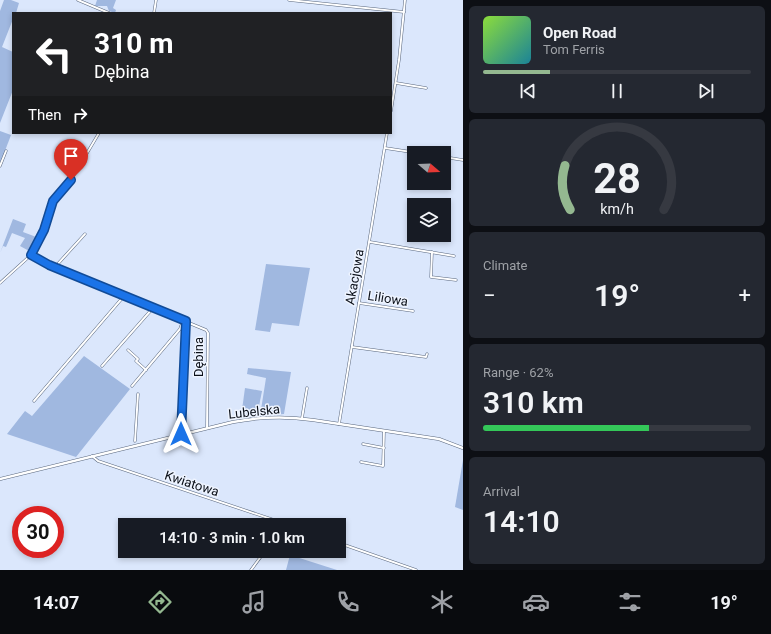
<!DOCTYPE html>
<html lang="en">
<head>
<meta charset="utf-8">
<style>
	body { margin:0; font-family:Roboto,sans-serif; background:#242831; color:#f1f3f6; height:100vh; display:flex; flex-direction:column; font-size:15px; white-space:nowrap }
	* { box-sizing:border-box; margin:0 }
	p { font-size:13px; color:#9ea1a6 }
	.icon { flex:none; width:22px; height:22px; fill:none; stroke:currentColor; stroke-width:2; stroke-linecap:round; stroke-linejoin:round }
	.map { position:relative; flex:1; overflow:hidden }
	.sheet { display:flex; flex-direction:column; gap:6px; padding:6px; background:#0d0f14; width:308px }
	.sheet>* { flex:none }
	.banner { position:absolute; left:12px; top:12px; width:380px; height:122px; border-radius:0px; box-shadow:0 2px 6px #0003; background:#202124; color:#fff; overflow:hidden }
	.needle { width:26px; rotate:109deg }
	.fabs { position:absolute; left:407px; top:146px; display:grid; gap:8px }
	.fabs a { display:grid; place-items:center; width:44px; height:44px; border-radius:0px; background:#171b24; box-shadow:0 2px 6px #0003; font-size:20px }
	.speed { position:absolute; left:12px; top:506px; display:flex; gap:8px; font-size:20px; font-weight:700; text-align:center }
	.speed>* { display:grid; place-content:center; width:52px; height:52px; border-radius:50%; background:#171b24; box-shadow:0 2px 6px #0003; line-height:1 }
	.speed .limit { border:6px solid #d22; background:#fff; color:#111 }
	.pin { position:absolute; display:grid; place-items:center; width:34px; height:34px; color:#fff; margin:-41px -17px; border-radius:50% 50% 50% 0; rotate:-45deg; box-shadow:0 0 4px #0007 }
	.pin .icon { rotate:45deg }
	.me { position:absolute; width:44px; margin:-22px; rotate:0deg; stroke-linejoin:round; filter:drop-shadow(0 0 3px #0008) }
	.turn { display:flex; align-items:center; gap:14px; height:84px; padding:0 16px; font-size:18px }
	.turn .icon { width:52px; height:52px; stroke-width:2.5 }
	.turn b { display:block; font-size:28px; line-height:34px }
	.then { display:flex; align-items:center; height:38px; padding:0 16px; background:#0003; gap:8px; font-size:15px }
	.big { font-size:30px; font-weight:600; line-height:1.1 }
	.sheet .widget { flex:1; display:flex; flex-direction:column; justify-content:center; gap:6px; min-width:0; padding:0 14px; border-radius:6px; background:#242831 }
	.sheet .dial { align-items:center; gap:0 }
	.dial svg { height:104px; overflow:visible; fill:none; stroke:#363941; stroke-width:7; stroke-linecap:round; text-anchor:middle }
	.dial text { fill:#f1f3f6; stroke:none }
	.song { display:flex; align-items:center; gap:12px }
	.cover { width:48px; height:48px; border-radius:6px; background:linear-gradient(135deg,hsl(90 70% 55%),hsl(190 70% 35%)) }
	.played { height:4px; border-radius:2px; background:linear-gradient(90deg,#94b890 25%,#363941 25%) }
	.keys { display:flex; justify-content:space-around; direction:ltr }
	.heat { display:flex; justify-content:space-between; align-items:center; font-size:22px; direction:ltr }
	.charge { height:6px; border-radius:3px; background:linear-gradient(90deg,#34c759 62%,#363941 0) }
	.trip { position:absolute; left:118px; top:518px; width:228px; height:40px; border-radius:0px; background:#171b24; box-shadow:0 2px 6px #0003; font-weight:600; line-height:40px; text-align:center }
	.tab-bar { display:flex; height:64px; justify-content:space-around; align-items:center; background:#090b0e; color:#9ea1a6 }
	.tab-bar .icon { width:28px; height:28px }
	.tab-bar .on { color:#94b890 }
	.tab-bar b { font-size:18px; color:#f1f3f6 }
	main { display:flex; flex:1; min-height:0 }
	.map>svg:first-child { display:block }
</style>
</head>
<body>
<main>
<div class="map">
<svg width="463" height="570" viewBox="0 0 463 570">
	<rect width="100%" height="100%" fill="#dbe7fc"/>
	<g fill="#a0b8e0">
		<path d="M4,0H11L19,3L16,13H13V19L2,47L13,52V90L0,123V11Z"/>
		<path d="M97,0H116L113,8L116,10L115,13L109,11L107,6H95Z"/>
		<path d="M0,131L11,135L0,164Z"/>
		<path d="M13,219L26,224L23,232L39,238L31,252L20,246L25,238L12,233L6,247L3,246L0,253Z"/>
		<path d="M266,264L310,268L299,326L272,323L270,332L255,330Z"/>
		<path d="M84,356L130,389L76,457L7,434L25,411L32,416Z"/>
		<path d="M248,368L291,372L284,414L260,416L266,378L247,374Z"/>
		<path d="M245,388L262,391L257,416L241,417Z"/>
		<path d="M463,460V510L455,507Z"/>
		<path d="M290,555L337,570H286Z"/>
	</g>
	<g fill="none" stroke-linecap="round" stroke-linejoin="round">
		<g stroke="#59677e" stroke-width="3">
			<g id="minor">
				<path d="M78,0L109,13"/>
				<path d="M289,0L404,12"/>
				<path d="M154,13L156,0"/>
				<path d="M396,83L426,88"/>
				<path d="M391,111L399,60L405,0"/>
				<path d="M385,148L418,153"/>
				<path d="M444,157L463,160"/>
				<path d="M0,166L6,151"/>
				<path d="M370,242L454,256"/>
				<path d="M432,252L431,277L456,280"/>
				<path d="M31,255L49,265L206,330L208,333L207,428"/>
				<path d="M55,267L85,234"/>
				<path d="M0,283L31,255L44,230L55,197L71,180L99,133"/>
				<path d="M359,303L413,311"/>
				<path d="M352,347L426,357L427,354"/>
				<path d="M128,350L138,359L136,361L146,370"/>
				<path d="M102,366L153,308"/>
				<path d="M132,386L180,329L183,320"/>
				<path d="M34,401L124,296"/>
				<path d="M302,418L307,388"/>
				<path d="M339,424L387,133"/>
				<path d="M181,434L186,321"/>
				<path d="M135,441L138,394"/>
				<path d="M363,444L384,448"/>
				<path d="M92,456L98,461L289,525"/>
				<path d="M361,462L383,466L384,431"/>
				<path d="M339,543L416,570"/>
				<path d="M251,570L265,551"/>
			</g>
		</g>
		<g stroke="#59677e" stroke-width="3.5">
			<path id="tertiary" d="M0,479L233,422C259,417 287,416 313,420L439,439L463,448"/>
		</g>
		<use href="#minor" stroke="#fff" stroke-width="2"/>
		<use href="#tertiary" stroke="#fff" stroke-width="2.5"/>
	</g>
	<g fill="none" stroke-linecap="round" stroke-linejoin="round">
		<g stroke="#114b97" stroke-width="10">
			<path id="route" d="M71,180L53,201L44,230L31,255L49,265L186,321L181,434"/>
		</g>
		<use href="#route" stroke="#1a73e8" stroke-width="7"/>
	</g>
	<g text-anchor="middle" stroke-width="3" stroke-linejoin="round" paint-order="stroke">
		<g font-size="13" fill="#0b1019" stroke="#eef4ff">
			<text transform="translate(354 277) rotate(-80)" y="5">Akacjowa</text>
			<text transform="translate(388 298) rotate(9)" y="5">Liliowa</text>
			<text transform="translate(198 357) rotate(-90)" y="5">Dębina</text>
			<text transform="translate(254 411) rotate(-6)" y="5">Lubelska</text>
			<text transform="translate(192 483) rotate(18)" y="5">Kwiatowa</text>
		</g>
	</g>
</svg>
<div class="fabs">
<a><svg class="needle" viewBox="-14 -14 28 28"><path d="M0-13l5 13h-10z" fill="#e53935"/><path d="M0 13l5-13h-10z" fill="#9ea1a6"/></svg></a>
<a><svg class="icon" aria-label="layers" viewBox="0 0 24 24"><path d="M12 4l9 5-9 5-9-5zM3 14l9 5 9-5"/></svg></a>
</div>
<div class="speed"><div class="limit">30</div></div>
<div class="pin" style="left:71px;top:180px;background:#d93025"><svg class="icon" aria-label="arrive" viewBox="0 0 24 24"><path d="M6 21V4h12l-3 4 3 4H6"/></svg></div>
<svg class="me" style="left:181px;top:434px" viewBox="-20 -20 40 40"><path d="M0-17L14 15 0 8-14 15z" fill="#1a73e8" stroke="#fff" stroke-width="4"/></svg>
<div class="trip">14:10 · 3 min · 1.0 km</div>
<div class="banner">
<div class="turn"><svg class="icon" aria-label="left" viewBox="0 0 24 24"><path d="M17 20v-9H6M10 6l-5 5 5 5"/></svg><div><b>310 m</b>Dębina</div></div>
<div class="then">Then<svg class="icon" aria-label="right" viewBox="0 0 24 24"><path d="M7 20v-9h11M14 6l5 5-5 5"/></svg></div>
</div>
</div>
<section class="sheet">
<div class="widget">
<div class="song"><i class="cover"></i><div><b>Open Road</b><p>Tom Ferris</p></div></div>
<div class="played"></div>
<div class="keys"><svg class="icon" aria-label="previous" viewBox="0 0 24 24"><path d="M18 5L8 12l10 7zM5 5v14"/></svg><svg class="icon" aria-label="pause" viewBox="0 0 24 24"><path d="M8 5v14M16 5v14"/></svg><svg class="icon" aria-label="next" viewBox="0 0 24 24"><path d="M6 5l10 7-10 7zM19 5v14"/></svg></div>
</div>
<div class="widget dial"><svg viewBox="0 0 100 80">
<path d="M14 69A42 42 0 1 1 86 69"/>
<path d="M14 69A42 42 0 0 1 10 35" stroke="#94b890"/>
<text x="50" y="56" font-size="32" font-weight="700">28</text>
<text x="50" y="72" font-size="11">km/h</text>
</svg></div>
<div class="widget"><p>Climate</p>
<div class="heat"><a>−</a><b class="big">19°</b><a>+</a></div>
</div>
<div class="widget"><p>Range · 62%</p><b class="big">310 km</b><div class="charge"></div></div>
<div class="widget"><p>Arrival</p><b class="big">14:10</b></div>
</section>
</main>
<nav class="tab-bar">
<b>14:07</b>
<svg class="icon on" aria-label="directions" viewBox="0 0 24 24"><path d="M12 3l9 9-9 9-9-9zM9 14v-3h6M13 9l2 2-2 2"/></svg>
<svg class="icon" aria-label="music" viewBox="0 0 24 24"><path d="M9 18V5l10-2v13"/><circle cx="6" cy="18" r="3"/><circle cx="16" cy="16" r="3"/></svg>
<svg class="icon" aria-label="phone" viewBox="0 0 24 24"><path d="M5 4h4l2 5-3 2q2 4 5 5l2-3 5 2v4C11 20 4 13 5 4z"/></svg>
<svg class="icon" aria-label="climate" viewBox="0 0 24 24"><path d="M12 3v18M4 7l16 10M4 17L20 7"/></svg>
<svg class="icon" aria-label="car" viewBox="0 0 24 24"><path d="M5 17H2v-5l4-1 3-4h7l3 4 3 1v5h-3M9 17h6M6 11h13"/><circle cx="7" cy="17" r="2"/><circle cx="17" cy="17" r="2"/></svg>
<svg class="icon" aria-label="filters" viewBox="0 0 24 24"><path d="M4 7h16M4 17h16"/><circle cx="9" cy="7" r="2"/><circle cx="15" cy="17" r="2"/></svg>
<b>19°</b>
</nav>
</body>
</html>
